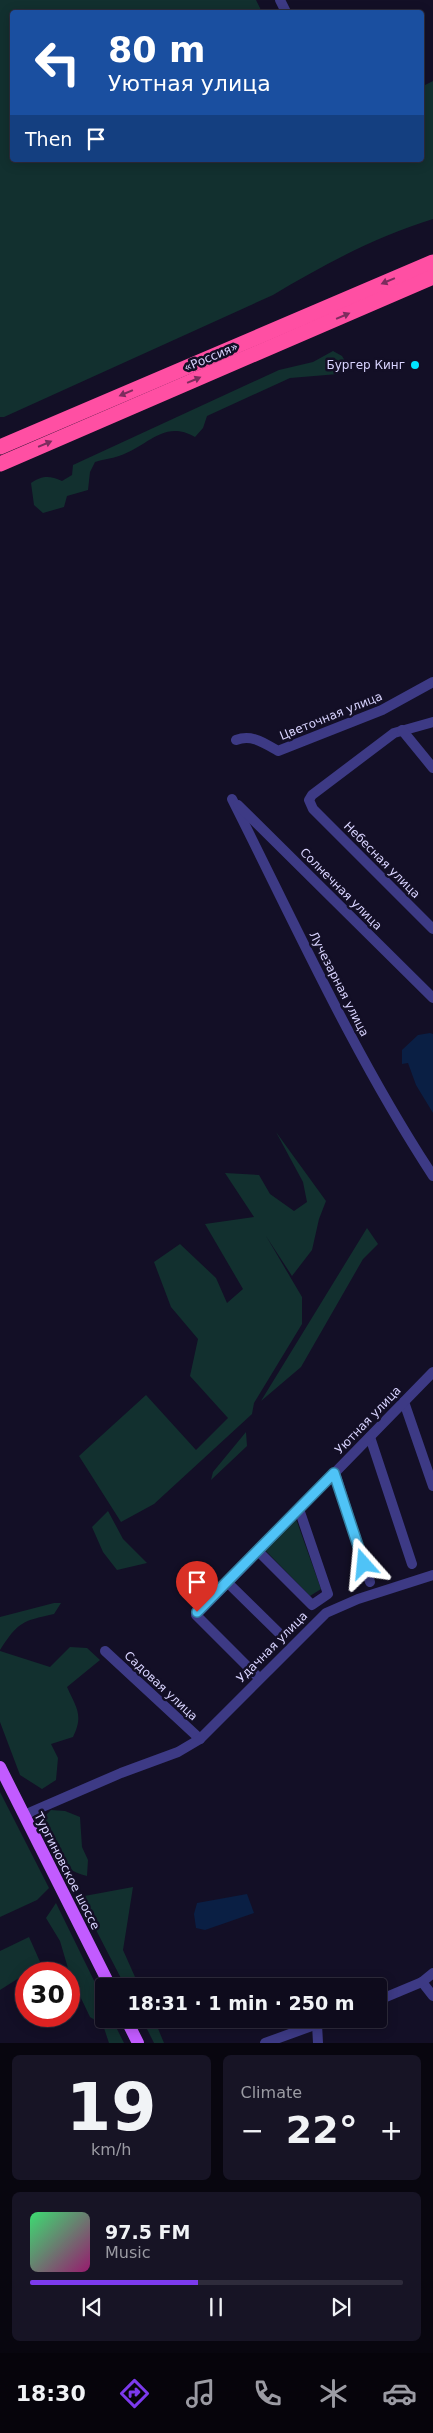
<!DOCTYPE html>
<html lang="en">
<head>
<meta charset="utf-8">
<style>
	body { margin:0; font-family:"DejaVu Sans",sans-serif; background:#171425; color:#f1f3f6; height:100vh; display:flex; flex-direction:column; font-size:19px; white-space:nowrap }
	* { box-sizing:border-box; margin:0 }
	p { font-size:16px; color:#9b9ba3 }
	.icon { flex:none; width:28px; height:28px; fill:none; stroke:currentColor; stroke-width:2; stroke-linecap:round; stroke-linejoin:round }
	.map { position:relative; height:2043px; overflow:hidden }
	.sheet { display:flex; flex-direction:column; gap:12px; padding:12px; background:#08060f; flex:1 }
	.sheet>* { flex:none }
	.hud { position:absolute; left:10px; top:10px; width:414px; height:152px; border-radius:5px; box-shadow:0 2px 12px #0003,0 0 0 1px #2e2b3b; background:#1a4fa0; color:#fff; overflow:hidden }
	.speed { position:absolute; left:15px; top:1962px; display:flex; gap:10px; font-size:25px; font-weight:700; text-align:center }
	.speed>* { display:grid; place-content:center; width:65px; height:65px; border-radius:50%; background:#0e0b1c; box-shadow:0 2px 12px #0003,0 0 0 1px #2e2b3b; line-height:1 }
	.speed .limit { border:8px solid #d22; background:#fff; color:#111 }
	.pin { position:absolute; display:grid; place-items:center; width:42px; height:42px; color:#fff; margin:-51px -21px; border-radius:50% 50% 50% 0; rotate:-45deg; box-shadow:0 0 5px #0007 }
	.pin .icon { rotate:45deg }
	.me { position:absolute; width:55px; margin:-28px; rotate:342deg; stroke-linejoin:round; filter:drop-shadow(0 0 4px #0008) }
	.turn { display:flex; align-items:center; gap:18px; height:105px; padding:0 15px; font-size:22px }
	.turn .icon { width:65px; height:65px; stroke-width:2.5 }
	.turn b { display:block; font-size:35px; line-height:42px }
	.then { display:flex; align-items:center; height:48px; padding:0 15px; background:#0003; gap:10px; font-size:19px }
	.big { font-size:38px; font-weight:800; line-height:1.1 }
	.sheet .tile { flex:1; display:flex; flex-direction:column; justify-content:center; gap:8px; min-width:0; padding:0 18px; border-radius:8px; background:#171425 }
	.sheet .dial { align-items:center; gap:0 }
	.dial b { font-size:65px; line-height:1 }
	.song { display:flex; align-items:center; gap:15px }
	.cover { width:60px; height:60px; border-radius:8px; background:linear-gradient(135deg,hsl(140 70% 55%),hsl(320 70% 35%)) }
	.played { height:5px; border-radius:2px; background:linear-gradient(90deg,#7c3aed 45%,#2e2b3b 45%) }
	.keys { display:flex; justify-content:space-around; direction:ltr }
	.heat { display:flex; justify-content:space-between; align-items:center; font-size:28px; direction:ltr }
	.sheet .tiles { flex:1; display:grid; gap:12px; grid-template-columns:1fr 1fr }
	.tile:last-child { grid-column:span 2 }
	.trip { position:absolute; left:95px; top:1978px; width:292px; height:50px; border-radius:5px; background:#0e0b1c; box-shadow:0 2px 12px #0003,0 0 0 1px #2e2b3b; font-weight:800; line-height:50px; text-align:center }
	.tabs { display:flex; height:80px; justify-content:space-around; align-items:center; background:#06040b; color:#9b9ba3 }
	.tabs .icon { width:35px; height:35px }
	.tabs .selected { color:#7c3aed }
	.tabs b { font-size:22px; color:#f1f3f6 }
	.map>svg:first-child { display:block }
</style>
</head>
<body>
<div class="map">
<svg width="433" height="2043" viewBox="0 0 433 2043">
	<rect width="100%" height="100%" fill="#130f26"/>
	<g fill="#12302f">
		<path d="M0,0H256L262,12H12V160H421V87L433,81V219C377,236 323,265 273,295L4,417H0Z"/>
		<path d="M333,351L342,356L348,366L338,374L290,378L207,416L203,428L195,437C163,419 148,447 119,456C111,459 103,459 95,462L90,472L88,490L67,496L64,507L43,513L34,505L31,483C43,475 50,476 62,481L72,475L73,465L279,370L313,362Z"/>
		<path d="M276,1132L326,1201L319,1219L312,1250L292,1276L266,1236L302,1297V1324L254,1403L252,1414L154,1504L121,1522L79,1456L146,1395L196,1450L228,1418L190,1376L198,1339L171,1307L154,1262L180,1244L216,1278L227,1303L243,1289L205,1224L254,1217L225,1173L259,1175L270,1194L294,1211L307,1202L303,1182Z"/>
		<path d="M367,1228L378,1244L363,1259L301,1367L261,1401Z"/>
		<path d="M246,1432L247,1446L211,1480L213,1472Z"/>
		<path d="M108,1511L123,1539L147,1563L117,1570L103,1552L92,1527Z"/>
		<path d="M293,1519H296L321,1589L310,1596L266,1551V1545Z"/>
		<path d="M54,1603H61L54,1614C22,1621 18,1622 0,1650V1617Z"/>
		<path d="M70,1647L87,1648L100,1660L67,1687C76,1707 84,1715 73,1737L51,1744L58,1758L56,1780L42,1789L20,1775L0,1722V1651L50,1667Z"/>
		<path d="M0,1792L49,1888L37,1900L0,1917Z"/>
		<path d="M51,1810L65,1811L80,1817L82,1847L88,1860L87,1876C57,1868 55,1854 43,1827L46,1815Z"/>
		<path d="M133,1887L123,1950L139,1986H125L79,1897Z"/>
		<path d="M56,1903L104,2001V2019H112L124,2043H109L103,2025L90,2017L70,1975L60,1941L46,1918Z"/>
		<path d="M29,1937L41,1964L0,1990V1951Z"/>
		<path d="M142,2019H154L164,2043H154Z"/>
	</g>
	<g fill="#0a1f44">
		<path d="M430,1033L433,1034V1113L416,1085L408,1063L402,1064V1050L418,1035Z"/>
		<path d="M247,1894L254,1913L205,1930L196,1928L194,1914L197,1903Z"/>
	</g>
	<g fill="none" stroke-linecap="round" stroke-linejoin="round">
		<g stroke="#3d3a85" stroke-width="10">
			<path d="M280,0L286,12"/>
			<path d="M433,722L394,733L312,795L309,800L313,809L433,929"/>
			<path d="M402,730L433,768"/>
			<path d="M236,740C252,734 264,743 278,751L382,710L433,682"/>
			<path d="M232,799C296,926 355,1057 433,1176"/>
			<path d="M238,805L433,998"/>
			<path d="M404,1402L433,1486"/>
			<path d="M370,1437L412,1564"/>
			<path d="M335,1473L370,1582"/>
			<path d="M258,1551L312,1605L328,1594L299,1509"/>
			<path d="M227,1582L280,1634"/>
			<path d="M105,1651L200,1739"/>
			<path d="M259,1678L196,1615L433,1372"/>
			<path d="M24,1815L121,1773L178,1752L200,1739L326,1613L358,1599L433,1575"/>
			<path d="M422,1982L433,1996"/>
			<path d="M379,2000L422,1982L433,1973"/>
			<path d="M317,2024L318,2043"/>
			<path d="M265,2043L331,2019"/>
		</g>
		<g stroke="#c25bff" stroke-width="12">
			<path d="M0,1767L110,1986"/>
			<path d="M126,2019L138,2043"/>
		</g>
		<g stroke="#ff4fa3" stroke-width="15">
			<path d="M0,447L433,262"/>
			<path d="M0,464L433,277"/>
		</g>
	</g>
	<defs><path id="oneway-solid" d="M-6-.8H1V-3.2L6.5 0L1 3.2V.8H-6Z" transform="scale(1.25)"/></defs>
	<g fill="#7d2c5e">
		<use href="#oneway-solid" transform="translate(388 281) rotate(157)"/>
		<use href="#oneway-solid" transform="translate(343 316) rotate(-23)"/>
		<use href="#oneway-solid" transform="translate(194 380) rotate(-23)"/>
		<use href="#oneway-solid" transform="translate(126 393) rotate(157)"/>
		<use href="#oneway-solid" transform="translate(45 444) rotate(-23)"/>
	</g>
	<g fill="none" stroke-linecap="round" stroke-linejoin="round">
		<g stroke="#337fa1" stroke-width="12">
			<path id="route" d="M197,1612L334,1473L364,1564"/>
		</g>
		<use href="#route" stroke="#4fc3f7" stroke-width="9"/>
	</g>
	<circle fill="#00e5ff" stroke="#130f26" stroke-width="2" cx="415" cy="365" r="5"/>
	<g text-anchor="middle" stroke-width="5" stroke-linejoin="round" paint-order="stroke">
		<g font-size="12" fill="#d9d4ff" stroke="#130f26">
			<text transform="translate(211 357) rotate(-23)" y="4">«Россия»</text>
			<text transform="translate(331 716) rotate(-22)" y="4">Цветочная улица</text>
			<text transform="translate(382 860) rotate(45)" y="4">Небесная улица</text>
			<text transform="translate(341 889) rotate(45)" y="4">Солнечная улица</text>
			<text transform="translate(339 984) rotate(63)" y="4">Лучезарная улица</text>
			<text transform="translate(368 1420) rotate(-46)" y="4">Уютная улица</text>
			<text transform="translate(272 1647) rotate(-45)" y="4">Удачная улица</text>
			<text transform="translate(161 1686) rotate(43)" y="4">Садовая улица</text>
			<text transform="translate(67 1871) rotate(63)" y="4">Тургиновское шоссе</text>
		</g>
		<g font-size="12" fill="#d9d4ff" stroke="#130f26" text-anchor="end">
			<text x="405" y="369">Бургер Кинг</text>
		</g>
	</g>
</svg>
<div class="speed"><div class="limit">30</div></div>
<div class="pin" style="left:197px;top:1612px;background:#d93025"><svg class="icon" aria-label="arrive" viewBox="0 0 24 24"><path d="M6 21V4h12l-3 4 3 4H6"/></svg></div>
<svg class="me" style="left:364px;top:1564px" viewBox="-20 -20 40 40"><path d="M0-17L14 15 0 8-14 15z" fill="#4fc3f7" stroke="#fff" stroke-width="4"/></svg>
<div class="trip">18:31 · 1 min · 250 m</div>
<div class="hud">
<div class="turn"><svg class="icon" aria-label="left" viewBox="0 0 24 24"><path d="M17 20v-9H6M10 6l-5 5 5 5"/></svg><div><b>80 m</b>Уютная улица</div></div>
<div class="then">Then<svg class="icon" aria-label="arrive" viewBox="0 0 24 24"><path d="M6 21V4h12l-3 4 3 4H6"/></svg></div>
</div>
</div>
<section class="sheet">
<div class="tiles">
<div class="tile dial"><b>19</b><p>km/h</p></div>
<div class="tile"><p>Climate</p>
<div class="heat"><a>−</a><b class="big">22°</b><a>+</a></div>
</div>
<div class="tile">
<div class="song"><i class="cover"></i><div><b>97.5 FM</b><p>Music</p></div></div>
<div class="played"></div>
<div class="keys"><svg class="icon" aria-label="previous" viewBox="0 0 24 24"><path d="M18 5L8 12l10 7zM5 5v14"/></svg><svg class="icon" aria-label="pause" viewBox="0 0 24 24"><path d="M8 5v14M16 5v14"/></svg><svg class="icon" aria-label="next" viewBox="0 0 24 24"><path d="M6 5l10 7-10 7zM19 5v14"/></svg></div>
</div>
</div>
</section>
<nav class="tabs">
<b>18:30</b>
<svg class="icon selected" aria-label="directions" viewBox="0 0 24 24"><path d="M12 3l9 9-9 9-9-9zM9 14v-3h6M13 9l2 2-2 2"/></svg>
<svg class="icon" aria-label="music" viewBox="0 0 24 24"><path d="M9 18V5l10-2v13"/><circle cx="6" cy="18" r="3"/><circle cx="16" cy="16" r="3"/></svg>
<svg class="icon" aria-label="phone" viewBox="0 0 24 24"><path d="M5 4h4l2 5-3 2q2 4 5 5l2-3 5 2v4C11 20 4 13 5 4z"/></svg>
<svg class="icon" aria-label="climate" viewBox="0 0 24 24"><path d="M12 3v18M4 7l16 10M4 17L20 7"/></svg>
<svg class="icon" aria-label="car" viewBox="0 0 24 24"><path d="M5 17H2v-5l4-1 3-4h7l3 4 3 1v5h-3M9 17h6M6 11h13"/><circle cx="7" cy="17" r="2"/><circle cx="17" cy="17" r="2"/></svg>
</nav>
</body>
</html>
